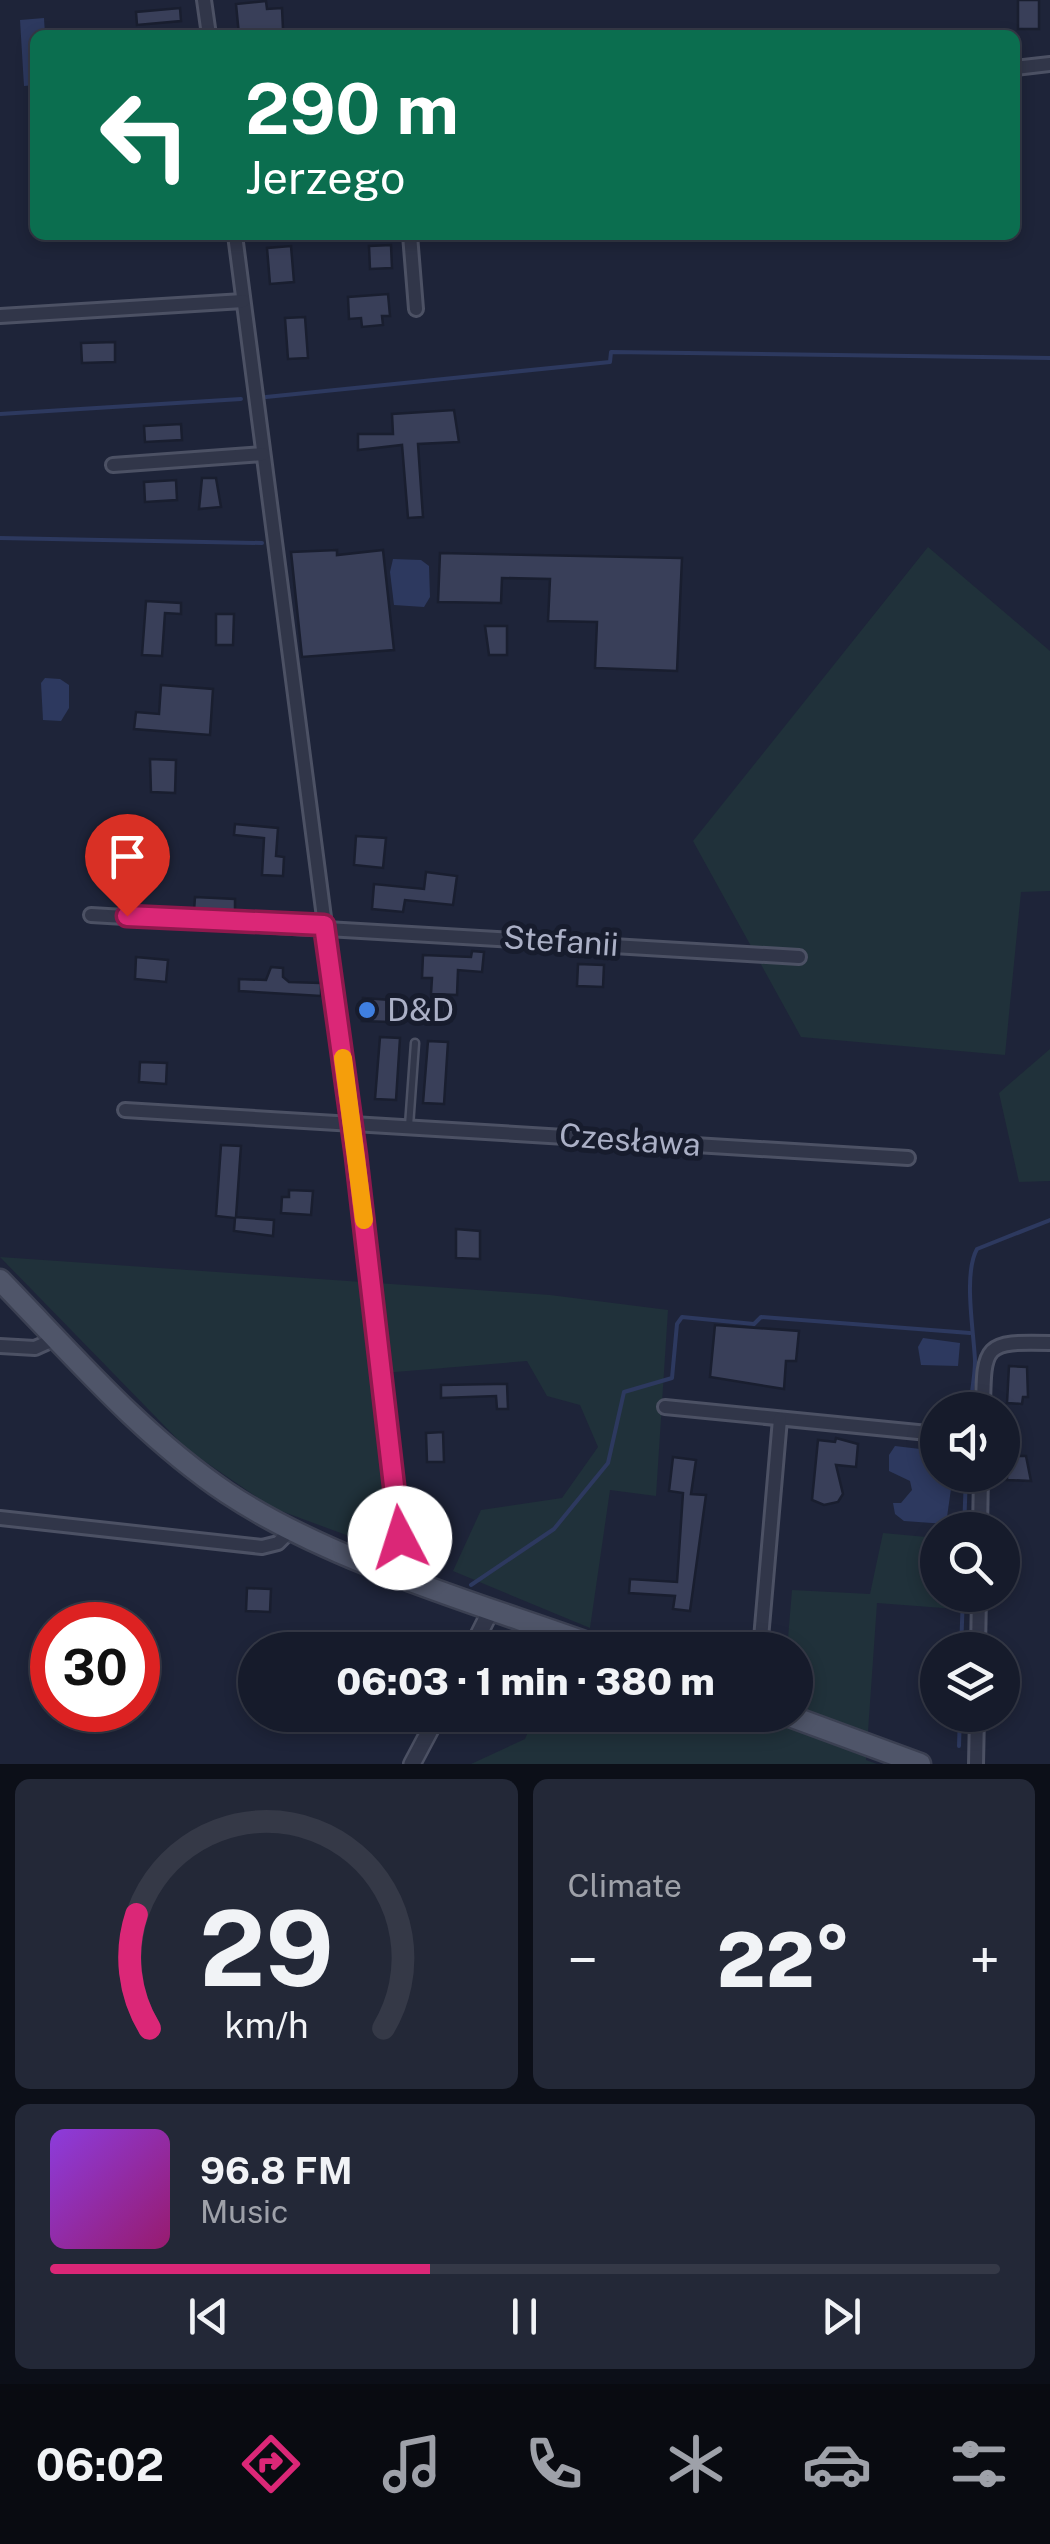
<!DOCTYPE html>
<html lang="en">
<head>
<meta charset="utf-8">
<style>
	body { margin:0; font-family:"Public Sans",sans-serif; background:#232837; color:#f1f3f6; height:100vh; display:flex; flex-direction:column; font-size:38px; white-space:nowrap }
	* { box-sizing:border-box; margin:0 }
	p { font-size:32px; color:#9ea1a9 }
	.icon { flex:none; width:55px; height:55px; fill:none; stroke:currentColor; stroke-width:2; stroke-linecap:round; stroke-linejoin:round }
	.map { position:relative; height:1764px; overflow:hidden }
	.details { display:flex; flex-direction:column; gap:15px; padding:15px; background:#0c0f18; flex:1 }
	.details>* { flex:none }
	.top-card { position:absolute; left:30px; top:30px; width:990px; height:210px; border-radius:15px; box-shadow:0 5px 15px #0003,0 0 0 2px #353947; background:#0b6e4f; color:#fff; overflow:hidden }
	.controls { position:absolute; left:920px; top:1392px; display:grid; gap:20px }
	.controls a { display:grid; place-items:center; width:100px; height:100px; border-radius:50%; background:#161b2b; box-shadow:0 5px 15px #0003,0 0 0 2px #353947; font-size:50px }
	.speed { position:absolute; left:30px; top:1602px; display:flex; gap:20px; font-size:50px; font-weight:700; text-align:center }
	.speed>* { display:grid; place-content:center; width:130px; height:130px; border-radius:50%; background:#161b2b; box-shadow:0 5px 15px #0003,0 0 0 2px #353947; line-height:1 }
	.speed .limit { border:15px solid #d22; background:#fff; color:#111 }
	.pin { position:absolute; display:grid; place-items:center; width:85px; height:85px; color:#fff; margin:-102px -42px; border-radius:50% 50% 50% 0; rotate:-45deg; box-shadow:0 0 10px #0007 }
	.pin .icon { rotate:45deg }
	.me { position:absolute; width:110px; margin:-55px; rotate:355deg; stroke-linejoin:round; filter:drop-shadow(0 0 8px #0008) }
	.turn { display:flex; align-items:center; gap:35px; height:210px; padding:0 50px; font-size:45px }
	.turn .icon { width:130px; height:130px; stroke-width:2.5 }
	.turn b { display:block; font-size:70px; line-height:85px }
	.big { font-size:75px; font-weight:800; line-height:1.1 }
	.details .tile { flex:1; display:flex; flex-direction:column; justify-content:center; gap:15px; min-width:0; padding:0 35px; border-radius:15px; background:#232837 }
	.details .dial { align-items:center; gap:0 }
	.dial svg { height:260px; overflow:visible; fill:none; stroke:#353947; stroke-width:7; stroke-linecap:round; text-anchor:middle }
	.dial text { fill:#f1f3f6; stroke:none }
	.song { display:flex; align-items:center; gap:30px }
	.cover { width:120px; height:120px; border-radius:15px; background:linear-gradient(135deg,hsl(270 70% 55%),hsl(320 70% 35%)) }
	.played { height:10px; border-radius:5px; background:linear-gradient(90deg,#db2777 40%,#353947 40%) }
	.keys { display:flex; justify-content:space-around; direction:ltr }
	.heat { display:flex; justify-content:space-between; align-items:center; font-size:55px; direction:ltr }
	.details .tiles { flex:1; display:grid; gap:15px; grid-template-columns:1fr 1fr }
	.tile:last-child { grid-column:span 2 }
	.trip { position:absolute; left:238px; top:1632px; width:575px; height:100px; border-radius:50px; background:#161b2b; box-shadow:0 5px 15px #0003,0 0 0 2px #353947; font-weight:800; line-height:100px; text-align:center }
	.tab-bar { display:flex; height:160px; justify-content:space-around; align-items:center; background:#090b11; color:#9ea1a9 }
	.tab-bar .icon { width:70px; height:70px }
	.tab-bar .on { color:#db2777 }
	.tab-bar b { font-size:45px; color:#f1f3f6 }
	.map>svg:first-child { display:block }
</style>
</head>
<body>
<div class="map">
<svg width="1050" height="1764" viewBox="0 0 1050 1764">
	<rect width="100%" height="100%" fill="#1e2439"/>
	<g fill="#20313a">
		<path d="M928,547L1050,651V891L1021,892L1005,1055L801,1037L693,841Z"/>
		<path d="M1050,1049V1181L1019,1182L999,1093Z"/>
		<path d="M0,1257L550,1295L668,1310L656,1496L610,1490L590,1628L453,1571L481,1510L562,1498L598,1447L580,1405L547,1396L527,1361L371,1374L386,1521L384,1549L273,1508L188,1450Z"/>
		<path d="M883,1533L937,1538L938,1595H956V1609L877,1603L866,1760L877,1764H471L525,1739L535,1715H744L779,1728L781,1715H795V1650H787L792,1590L870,1594Z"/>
	</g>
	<g fill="#2d395f">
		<path d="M44,18L45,35H35V85L24,86L20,20Z"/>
		<path d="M393,559L421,560L429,566L430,597L424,607L394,605L390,572Z"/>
		<path d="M45,678L60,679L69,685V708L61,721L43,720L41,683Z"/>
		<path d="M923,1338L960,1343L958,1366L921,1365L918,1347Z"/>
		<path d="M895,1446L937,1451L938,1475H953L946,1524L904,1521L895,1514L893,1503H901L912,1490L910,1481L889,1471V1455Z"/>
	</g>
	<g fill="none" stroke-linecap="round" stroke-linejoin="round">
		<g stroke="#2d395f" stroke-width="4">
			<path d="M266,397L610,362L611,352L1050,358"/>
			<path d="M0,414L241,399"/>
			<path d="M0,538L262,543"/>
			<path d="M970,1410C971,1394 975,1377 975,1361C974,1332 963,1274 977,1249L1050,1220"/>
			<path d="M964,1530L966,1475"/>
			<path d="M471,1585L554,1529L608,1463L624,1392L672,1378L677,1324L682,1317L754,1324L761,1317L970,1333"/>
			<path d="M961,1650L963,1595"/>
			<path d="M959,1746L960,1715"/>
		</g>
	</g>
	<g fill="#393f59" stroke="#191e2f" stroke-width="2.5">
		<rect x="1018" y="0" width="21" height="29"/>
		<path d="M266,1L267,9L282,8L283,29L239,35L236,4Z"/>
		<path d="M180,8L181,21L137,25L136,12Z"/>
		<path d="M391,245L392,268L370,269L369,246Z"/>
		<path d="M291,246L294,282L270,284L267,248Z"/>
		<path d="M388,294L390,316H382L383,325L362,327L361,318L349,319L348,297Z"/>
		<path d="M305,317L308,358L288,359L285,318Z"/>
		<path d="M115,342V362L82,363L81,343Z"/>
		<path d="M454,410L459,442L418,444L423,517L408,518L402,445L358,450V434H393L392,414Z"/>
		<path d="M181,424L182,440L145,442L144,426Z"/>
		<path d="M202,478H216L221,507L199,509Z"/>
		<path d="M176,480L177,500L145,502L144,482Z"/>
		<path d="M337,550V555L383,550L394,650L302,657L291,552Z"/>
		<path d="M440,553L682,558L677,671L595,668L597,622L548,621L550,579L502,578L501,603L438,602Z"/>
		<path d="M146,601L181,603V614L165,613L162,656L142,655Z"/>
		<path d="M216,614H234L233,645H216Z"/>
		<path d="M485,626H507V655H489Z"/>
		<path d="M161,685L213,689L210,735L134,729L136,712L159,714Z"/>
		<path d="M150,759L176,760L175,793L151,792Z"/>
		<path d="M235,824L278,828L276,856L284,857L283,876L262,875L264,838L234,835Z"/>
		<path d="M356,836L386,838L383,868L354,865Z"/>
		<path d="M426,872L457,876L453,905L405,900L403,912L372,909L374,884L424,889Z"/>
		<path d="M195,897L235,899V914L194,911Z"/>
		<path d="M472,951L484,952L482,972L458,970L457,995L431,994L432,978H422L423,955L471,957Z"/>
		<path d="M136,957L168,960L166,982L135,979Z"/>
		<path d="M578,964L604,965L603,987L577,986Z"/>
		<path d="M271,967L283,968V977L289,982L321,983V996L239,991V979L266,980Z"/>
		<path d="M363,998L391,1000L390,1022L362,1021Z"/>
		<path d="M380,1037L400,1038L396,1100L375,1099Z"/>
		<path d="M428,1041L448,1042L444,1104L423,1103Z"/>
		<path d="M140,1062L167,1063L166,1084L139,1082Z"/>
		<path d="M221,1145L241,1146L236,1217L274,1220L273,1236L234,1231L235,1218L216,1216Z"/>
		<path d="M289,1190L313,1191L311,1215L281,1213L282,1197H289Z"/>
		<path d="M456,1229L480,1231V1259L456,1258Z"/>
		<path d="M715,1325L799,1331L796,1361H786L784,1389L710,1377Z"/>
		<path d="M1009,1366L1027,1367L1028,1397H1023L1022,1404L1007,1403Z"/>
		<path d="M496,1384H507L508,1409H497L496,1396L441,1398V1385Z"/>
		<path d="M443,1432L444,1462H427L426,1433Z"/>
		<path d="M836,1438L858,1444L856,1467L836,1465L843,1494L838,1502L824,1505L812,1500L818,1440L835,1442Z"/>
		<path d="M1007,1456H1026L1031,1481L1007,1480Z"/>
		<path d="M673,1457L696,1460L691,1494L706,1495L690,1611L673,1609L675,1596L629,1593L630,1579L677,1582L683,1493L669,1491Z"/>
		<path d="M247,1588L271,1589L270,1612L246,1611Z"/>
	</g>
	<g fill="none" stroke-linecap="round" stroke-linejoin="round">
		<g stroke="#4c5164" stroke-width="11">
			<path id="service" d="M409,1126L415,1043"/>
		</g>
		<g stroke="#4c5164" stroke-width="18">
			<g id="minor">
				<path d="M204,0L209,35"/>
				<path d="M1015,68L1050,64"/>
				<path d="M235,235L382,1362L400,1538L395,1572"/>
				<path d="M410,235L416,309"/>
				<path d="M0,316L243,301"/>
				<path d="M113,465L263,454"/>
				<path d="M91,915L799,957"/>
				<path d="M125,1110L908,1158"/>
				<path d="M0,1346L35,1348L57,1338"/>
				<path d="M665,1407L938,1434"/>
				<path d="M983,1410C984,1345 983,1341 1050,1343"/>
				<path d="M0,1518L262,1547L278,1543L292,1529"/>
				<path d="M980,1530L981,1475"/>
				<path d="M760,1650L780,1419"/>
				<path d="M978,1650L979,1595"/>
				<path d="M976,1764L977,1715"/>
			</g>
		</g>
		<g stroke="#4c5164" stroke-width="20">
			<g id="tertiary">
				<path d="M471,1650L492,1608"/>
				<path d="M412,1764L438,1715"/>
			</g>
		</g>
		<g stroke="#3b4052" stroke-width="25">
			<g id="primary">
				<path d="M0,1280C72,1354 141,1435 227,1493C334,1564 487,1606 607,1650"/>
				<path d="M787,1715L920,1764"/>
			</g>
		</g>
		<use href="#service" stroke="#313649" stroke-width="6"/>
		<use href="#minor" stroke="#313649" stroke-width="12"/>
		<use href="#tertiary" stroke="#313649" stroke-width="15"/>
		<use href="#primary" stroke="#4f5569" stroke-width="20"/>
	</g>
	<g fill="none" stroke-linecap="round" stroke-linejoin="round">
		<g stroke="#8e194d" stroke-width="25">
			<path id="route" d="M127,916L324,925L356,1156L400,1538"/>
		</g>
		<use href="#route" stroke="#db2777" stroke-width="18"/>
		<path stroke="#f59e0b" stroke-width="18" d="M343,1058L364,1220"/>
	</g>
	<circle fill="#3f7fe0" stroke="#171c2d" stroke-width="4" cx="367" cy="1010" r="10"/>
	<g text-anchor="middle" stroke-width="10" stroke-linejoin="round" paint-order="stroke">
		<g font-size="32" fill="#abb0c6" stroke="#171c2d">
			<text transform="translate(561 941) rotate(4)" y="11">Stefanii</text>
			<text transform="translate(630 1140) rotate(4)" y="11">Czesława</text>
		</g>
		<g font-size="32" fill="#abb0c6" stroke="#171c2d" text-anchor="start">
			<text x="387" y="1021">D&amp;D</text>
		</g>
	</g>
</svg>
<div class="controls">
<a><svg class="icon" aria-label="sound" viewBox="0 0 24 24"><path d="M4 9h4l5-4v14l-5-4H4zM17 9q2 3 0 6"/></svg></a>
<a><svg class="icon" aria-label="search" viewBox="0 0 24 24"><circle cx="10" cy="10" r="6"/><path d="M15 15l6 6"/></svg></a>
<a><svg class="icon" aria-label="layers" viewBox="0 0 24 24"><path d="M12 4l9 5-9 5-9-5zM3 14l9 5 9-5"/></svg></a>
</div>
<div class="speed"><div class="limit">30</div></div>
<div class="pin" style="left:127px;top:916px;background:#d93025"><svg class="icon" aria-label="arrive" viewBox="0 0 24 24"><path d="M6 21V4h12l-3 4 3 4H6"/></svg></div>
<svg class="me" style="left:400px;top:1538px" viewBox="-20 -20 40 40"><circle r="19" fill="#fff"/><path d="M0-13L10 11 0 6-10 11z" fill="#db2777"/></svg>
<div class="trip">06:03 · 1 min · 380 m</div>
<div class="top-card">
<div class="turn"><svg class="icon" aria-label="left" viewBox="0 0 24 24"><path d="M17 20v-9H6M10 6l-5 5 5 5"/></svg><div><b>290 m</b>Jerzego</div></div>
</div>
</div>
<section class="details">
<div class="tiles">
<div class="tile dial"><svg viewBox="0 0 100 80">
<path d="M14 69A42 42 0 1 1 86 69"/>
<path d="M14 69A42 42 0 0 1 10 34" stroke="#db2777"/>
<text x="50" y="56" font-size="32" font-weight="700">29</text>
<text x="50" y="72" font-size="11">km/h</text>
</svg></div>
<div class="tile"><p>Climate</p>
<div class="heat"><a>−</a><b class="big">22°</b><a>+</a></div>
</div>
<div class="tile">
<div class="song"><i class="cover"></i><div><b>96.8 FM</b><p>Music</p></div></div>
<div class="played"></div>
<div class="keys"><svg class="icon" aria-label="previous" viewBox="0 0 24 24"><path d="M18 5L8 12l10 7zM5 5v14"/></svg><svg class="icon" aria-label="pause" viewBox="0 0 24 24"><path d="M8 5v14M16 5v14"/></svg><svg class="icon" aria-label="next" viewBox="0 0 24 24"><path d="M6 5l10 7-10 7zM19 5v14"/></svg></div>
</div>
</div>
</section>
<nav class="tab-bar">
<b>06:02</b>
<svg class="icon on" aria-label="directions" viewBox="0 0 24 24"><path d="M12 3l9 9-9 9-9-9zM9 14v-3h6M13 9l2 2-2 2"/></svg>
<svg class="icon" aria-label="music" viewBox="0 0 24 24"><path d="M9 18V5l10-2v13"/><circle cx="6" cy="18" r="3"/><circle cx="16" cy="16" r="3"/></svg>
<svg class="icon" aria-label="phone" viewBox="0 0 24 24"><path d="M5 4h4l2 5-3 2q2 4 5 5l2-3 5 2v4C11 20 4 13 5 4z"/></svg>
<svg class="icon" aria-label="climate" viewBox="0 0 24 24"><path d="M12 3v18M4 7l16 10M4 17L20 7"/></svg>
<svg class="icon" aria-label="car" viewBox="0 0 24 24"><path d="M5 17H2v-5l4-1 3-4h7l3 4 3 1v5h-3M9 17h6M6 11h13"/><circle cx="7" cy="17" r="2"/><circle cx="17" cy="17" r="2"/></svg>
<svg class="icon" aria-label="filters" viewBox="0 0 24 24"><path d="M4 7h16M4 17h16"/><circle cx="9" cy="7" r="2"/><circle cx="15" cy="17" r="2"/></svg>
</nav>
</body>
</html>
